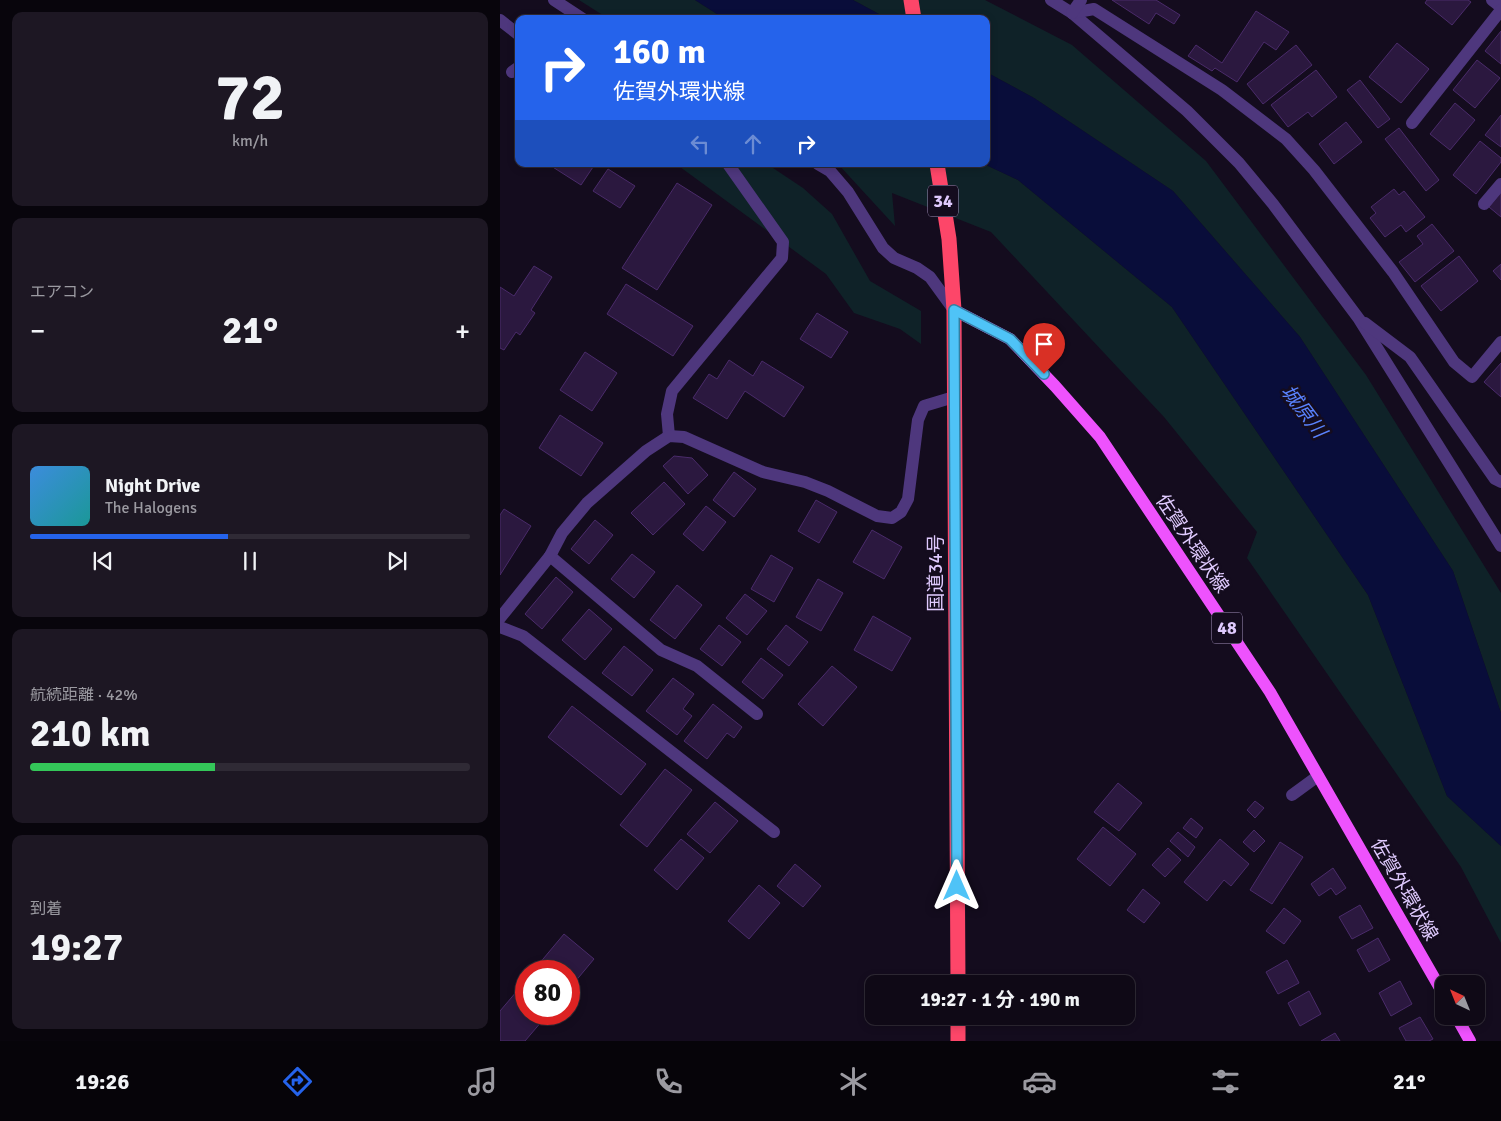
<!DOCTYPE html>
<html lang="ja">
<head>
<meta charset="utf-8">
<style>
	body { margin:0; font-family:Signika,"Noto Sans JP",sans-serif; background:#1d1723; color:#f1f3f6; height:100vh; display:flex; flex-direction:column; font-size:19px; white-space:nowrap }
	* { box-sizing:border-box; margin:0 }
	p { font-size:16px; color:#9b9aa1 }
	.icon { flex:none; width:28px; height:28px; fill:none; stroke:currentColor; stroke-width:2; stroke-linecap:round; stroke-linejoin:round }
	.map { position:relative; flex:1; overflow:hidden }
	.drawer { display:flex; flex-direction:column; gap:12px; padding:12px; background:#08050c; width:500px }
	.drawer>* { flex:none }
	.banner { position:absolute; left:15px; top:15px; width:475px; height:152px; border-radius:10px; box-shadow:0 2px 8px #0003,0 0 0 1px #2f2a35; background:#2563eb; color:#fff; overflow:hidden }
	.needle { width:32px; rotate:317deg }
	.controls { position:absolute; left:935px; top:975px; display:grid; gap:10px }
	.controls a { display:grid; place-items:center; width:50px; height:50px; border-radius:10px; background:#0f0916; box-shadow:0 2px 8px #0003,0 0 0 1px #2f2a35; font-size:25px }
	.speed { position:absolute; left:15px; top:960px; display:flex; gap:10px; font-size:25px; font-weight:700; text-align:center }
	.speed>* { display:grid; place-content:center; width:65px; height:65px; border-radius:50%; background:#0f0916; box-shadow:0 2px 8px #0003,0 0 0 1px #2f2a35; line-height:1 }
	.speed .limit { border:8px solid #d22; background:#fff; color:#111 }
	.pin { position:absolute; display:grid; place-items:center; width:42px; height:42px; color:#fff; margin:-51px -21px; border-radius:50% 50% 50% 0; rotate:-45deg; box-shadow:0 0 5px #0007 }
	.pin .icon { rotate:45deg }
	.me { position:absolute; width:55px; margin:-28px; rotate:0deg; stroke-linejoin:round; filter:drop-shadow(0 0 4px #0008) }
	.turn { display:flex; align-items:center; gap:18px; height:105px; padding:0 15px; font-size:22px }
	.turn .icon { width:65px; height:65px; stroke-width:2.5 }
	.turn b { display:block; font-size:35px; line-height:42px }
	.lanes { display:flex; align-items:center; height:48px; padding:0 15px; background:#0003; justify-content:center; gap:25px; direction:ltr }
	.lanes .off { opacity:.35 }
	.big { font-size:38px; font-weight:700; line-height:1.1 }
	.drawer .tile { flex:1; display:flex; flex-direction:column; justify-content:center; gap:8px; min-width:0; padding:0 18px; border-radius:10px; background:#1d1723 }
	.drawer .dial { align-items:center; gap:0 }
	.dial b { font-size:65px; line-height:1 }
	.song { display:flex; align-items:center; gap:15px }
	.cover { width:60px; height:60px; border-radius:8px; background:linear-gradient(135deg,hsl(210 70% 55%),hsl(180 70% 35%)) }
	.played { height:5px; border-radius:2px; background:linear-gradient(90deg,#2563eb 45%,#2f2a35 45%) }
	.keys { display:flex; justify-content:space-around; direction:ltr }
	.heat { display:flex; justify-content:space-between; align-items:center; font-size:28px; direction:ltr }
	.charge { height:8px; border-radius:4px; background:linear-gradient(90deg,#34c759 42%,#2f2a35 0) }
	.trip { position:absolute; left:365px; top:975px; width:270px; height:50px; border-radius:10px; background:#0f0916; box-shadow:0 2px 8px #0003,0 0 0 1px #2f2a35; font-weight:700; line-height:50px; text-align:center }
	.menu { display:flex; height:80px; justify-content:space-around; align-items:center; background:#060409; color:#9b9aa1 }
	.menu .icon { width:35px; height:35px }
	.menu .selected { color:#2563eb }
	.menu b { font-size:22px; color:#f1f3f6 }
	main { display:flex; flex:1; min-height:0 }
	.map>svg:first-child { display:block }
</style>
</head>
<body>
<main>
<section class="drawer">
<div class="tile dial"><b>72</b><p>km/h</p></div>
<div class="tile"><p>エアコン</p>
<div class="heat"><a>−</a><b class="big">21°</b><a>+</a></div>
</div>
<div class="tile">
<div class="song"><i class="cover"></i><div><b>Night Drive</b><p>The Halogens</p></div></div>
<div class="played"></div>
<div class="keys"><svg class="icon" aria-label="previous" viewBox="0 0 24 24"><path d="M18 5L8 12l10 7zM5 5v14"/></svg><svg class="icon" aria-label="pause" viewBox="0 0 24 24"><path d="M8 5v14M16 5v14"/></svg><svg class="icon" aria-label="next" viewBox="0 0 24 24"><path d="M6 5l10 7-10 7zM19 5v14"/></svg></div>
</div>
<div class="tile"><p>航続距離 · 42%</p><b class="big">210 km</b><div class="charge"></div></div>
<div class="tile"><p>到着</p><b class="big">19:27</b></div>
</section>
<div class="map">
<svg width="1001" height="1041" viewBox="0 0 1001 1041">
	<rect width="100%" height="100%" fill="#140c1e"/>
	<g fill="#0f2228">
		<path d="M79,0H195L225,19H109Z"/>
		<path d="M353,0H485L572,45L706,161L866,375L1001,593V713L953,571L800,337L673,191L534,98L486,72V19H388Z"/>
		<path d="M176,164H267L303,188L332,214L370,281L421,311V344L400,329L354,313L326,274Z"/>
		<path d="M338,164H484L518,180L672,307L868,595L947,796L1001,846V943L961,867L747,558L757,532L664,417L491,232L392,193L395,226Z"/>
	</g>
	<g fill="#090d3a">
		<path d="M195,0H353L388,19H225Z"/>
		<path d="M486,72L534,98L673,191L800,337L953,571L1001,713V846L947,796L868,595L672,307L518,180L484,164H486Z"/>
	</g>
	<g fill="#2b183f" stroke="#4a2b6a">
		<path d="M612,0H656L680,15L674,24L656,13L649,24Z"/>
		<path d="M927,0H968L971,2L952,25L925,3Z"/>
		<path d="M756,11L789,32L776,50L764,42L737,82L715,68L712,71L688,56L696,45L722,63Z"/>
		<path d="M1001,31V64L985,51Z"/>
		<path d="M897,43L929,69L901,103L869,77Z"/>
		<path d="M796,45L812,65L763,104L747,84Z"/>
		<path d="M977,60L1000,78L975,108L953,90Z"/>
		<path d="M816,70L837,97L812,117L808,112L788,127L771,105Z"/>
		<path d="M860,80L890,119L878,128L847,90Z"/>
		<path d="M955,103L975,120L950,150L930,134Z"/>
		<path d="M1001,115V147L985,135Z"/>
		<path d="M846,122L862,142L834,164L819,144Z"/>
		<path d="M899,128L939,180L926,191L885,139Z"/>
		<path d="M980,141L1001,158V162L976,194L953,175Z"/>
		<path d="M48,164H95L81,185Z"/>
		<path d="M108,169L135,186L120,208L93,191Z"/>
		<path d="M177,183L212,205L157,290L122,268Z"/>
		<path d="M894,189L899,195L904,191L925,217L906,232L901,225L885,237L870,218L876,213L871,207Z"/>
		<path d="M1001,192V217L989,207Z"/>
		<path d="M932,224L954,251L915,282L899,262L923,244L917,236Z"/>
		<path d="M959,256L978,281L941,311L921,286Z"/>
		<path d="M1001,264V280L993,271Z"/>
		<path d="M34,266L52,277L31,310L35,313L20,335L16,332L4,350L0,348V287L14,296Z"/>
		<path d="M126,284L193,326L173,356L107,314Z"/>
		<path d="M317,313L348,332L331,358L300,339Z"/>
		<path d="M85,352L117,373L92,411L60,390Z"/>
		<path d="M229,360L253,376L262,361L304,387L284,417L245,391L227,419L193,398L209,374L217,379Z"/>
		<path d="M1001,363V397L984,382Z"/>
		<path d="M60,415L103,443L81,476L39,448Z"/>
		<path d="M174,456L192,458L208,475L188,494L163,466Z"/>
		<path d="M234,472L256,489L234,517L213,500Z"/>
		<path d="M164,482L185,504L153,535L131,513Z"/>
		<path d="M316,500L337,512L319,543L298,531Z"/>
		<path d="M206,506L226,522L203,551L183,534Z"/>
		<path d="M4,509L31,526L0,575V515Z"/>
		<path d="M95,520L113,535L89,564L71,549Z"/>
		<path d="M372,530L402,547L384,579L353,562Z"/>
		<path d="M132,554L155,572L134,598L111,579Z"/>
		<path d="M271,555L293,568L274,602L251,589Z"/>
		<path d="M56,577L73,592L42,629L25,614Z"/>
		<path d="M318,579L343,593L321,631L296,617Z"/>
		<path d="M177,585L202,605L175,639L150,620Z"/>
		<path d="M245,594L267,611L247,635L226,618Z"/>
		<path d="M89,609L112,629L85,660L62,640Z"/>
		<path d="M373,616L411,638L392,671L354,650Z"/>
		<path d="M219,625L241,642L222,666L200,649Z"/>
		<path d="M286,625L308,642L289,666L267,649Z"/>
		<path d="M124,646L153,670L132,696L102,673Z"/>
		<path d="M261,658L283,675L263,699L242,682Z"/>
		<path d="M332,666L357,687L323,726L298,704Z"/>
		<path d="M173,678L194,694L183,709L192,716L177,735L146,711Z"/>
		<path d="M213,704L242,727L234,738L227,733L207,759L184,741Z"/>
		<path d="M72,706L146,764L121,795L48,737Z"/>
		<path d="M165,769L192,790L147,847L120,825Z"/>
		<path d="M618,783L642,803L619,831L594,812Z"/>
		<path d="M755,801L764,808L755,818L747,810Z"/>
		<path d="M215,802L238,821L210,853L187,834Z"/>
		<path d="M691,818L703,828L696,838L683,828Z"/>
		<path d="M603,827L636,854L610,886L577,859Z"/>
		<path d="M754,830L765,841L754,852L743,842Z"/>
		<path d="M678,832L695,847L688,857L670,841Z"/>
		<path d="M181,839L204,858L177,890L154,870Z"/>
		<path d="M720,839L749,864L731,886L724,880L707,901L684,882Z"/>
		<path d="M780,842L803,857L772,904L750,890Z"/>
		<path d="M668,848L681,860L665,877L652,865Z"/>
		<path d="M295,864L321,886L303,907L277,886Z"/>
		<path d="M833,868L846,888L836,895L831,888L819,896L811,884Z"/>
		<path d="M259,885L280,903L249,939L228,921Z"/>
		<path d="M643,889L660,903L644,923L627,910Z"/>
		<path d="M860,905L873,928L852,939L839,917Z"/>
		<path d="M784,908L801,921L784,944L766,931Z"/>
		<path d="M64,934L94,959L69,989V971H33Z"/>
		<path d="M878,938L890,960L869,972L857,950Z"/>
		<path d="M787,960L799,983L778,994L766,972Z"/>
		<path d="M900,981L912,1004L891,1016L879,993Z"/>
		<path d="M23,984L26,986V1014H48L25,1041H0V1011Z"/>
		<path d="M809,991L821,1014L800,1026L788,1003Z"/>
		<path d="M920,1017L933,1039L929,1041H906L899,1028Z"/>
		<path d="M835,1033L840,1041H821Z"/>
	</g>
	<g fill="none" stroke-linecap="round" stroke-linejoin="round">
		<g stroke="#4e377d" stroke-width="12">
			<path d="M54,0L83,19"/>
			<path d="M551,0L572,13L687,111L739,163L773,204L859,319L1001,546"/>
			<path d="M992,0L1001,7"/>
			<path d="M572,13L594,9L722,90L786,139L814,170L893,272L954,362L972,377L1001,342"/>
			<path d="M572,13L581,0"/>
			<path d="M0,20L19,35"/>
			<path d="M12,72L19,67"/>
			<path d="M912,123L1001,10"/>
			<path d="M318,164L330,171L348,192L383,248L394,258L417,268L430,277L454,310"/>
			<path d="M984,204L1001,184"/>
			<path d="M865,323L910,357L995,479L1001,482"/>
			<path d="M169,436L167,414L172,391L282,258L283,242L228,164"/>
			<path d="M50,556L161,650L197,666L257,714"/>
			<path d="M0,618L50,556L62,533L87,503L146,451L169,436L184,437L263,472L305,482L328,491L377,516L392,518L401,512L408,499L418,420L424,406L454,397"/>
			<path d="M0,627L23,636L274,832"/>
			<path d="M792,795L818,776"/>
		</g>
		<g stroke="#ee52fd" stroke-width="12">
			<path d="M454,310L510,339L555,386L600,437L770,692L944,995"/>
			<path d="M956,1016L970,1041"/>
		</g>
		<g stroke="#fd4669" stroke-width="15">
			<path d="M411,0L414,19"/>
			<path d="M437,164L449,239L454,310L458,984"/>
			<path d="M458,1016V1041"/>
		</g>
	</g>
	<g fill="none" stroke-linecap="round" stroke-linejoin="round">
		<g stroke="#337fa1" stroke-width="12">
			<path id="route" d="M457,886L454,310L510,339L544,374"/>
		</g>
		<use href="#route" stroke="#4fc3f7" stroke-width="9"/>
	</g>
	<g text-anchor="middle" stroke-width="5" stroke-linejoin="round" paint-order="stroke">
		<g fill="#140c1e" stroke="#a291bb" stroke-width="1">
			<rect x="428" y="185.5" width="30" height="31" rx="4"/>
			<rect x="712" y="612.5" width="30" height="31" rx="4"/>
		</g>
		<g font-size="18" font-weight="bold" fill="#dfcafe">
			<text x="443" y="207">34</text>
			<text x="727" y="634">48</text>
		</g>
		<g font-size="19" fill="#dfcafe" stroke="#140c1e">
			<text transform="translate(693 543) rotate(56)" y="7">佐賀外環状線</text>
			<text transform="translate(435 573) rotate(-90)" y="7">国道34号</text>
			<text transform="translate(905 889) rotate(60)" y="7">佐賀外環状線</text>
		</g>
		<g font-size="20" font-style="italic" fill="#5982fd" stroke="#140c1e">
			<text transform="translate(804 411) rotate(53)" y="7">城原川</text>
		</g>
	</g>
</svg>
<div class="controls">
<a><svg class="needle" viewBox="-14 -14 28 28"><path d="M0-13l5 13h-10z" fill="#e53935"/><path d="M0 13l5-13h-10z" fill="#9b9aa1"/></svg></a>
</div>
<div class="speed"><div class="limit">80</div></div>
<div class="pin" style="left:544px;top:374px;background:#d93025"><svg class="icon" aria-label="arrive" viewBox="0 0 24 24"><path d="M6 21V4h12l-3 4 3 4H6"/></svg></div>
<svg class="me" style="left:457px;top:886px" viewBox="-20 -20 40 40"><path d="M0-17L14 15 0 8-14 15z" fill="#4fc3f7" stroke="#fff" stroke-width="4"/></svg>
<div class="trip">19:27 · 1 分 · 190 m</div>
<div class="banner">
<div class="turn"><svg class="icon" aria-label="right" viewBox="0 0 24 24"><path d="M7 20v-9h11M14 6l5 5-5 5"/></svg><div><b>160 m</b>佐賀外環状線</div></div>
<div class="lanes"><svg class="icon off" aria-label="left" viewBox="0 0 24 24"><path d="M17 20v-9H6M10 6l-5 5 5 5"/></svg><svg class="icon off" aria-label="ahead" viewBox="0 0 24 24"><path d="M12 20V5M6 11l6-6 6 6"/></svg><svg class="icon" aria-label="right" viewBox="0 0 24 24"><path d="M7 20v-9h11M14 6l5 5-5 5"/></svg></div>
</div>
</div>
</main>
<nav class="menu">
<b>19:26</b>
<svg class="icon selected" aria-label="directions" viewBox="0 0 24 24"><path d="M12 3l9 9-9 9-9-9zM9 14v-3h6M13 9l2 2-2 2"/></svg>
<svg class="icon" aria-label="music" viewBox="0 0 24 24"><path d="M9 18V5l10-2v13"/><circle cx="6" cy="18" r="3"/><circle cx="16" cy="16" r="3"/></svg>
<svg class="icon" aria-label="phone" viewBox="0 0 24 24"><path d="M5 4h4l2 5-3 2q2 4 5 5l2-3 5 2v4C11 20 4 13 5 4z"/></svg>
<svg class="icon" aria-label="climate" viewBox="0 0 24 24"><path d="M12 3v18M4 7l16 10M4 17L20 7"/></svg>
<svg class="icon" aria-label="car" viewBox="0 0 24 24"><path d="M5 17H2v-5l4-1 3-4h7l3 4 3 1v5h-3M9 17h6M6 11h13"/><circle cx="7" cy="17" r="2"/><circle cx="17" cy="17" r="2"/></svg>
<svg class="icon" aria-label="filters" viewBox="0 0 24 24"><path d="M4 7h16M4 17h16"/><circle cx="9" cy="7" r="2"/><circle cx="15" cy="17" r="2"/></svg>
<b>21°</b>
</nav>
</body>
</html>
